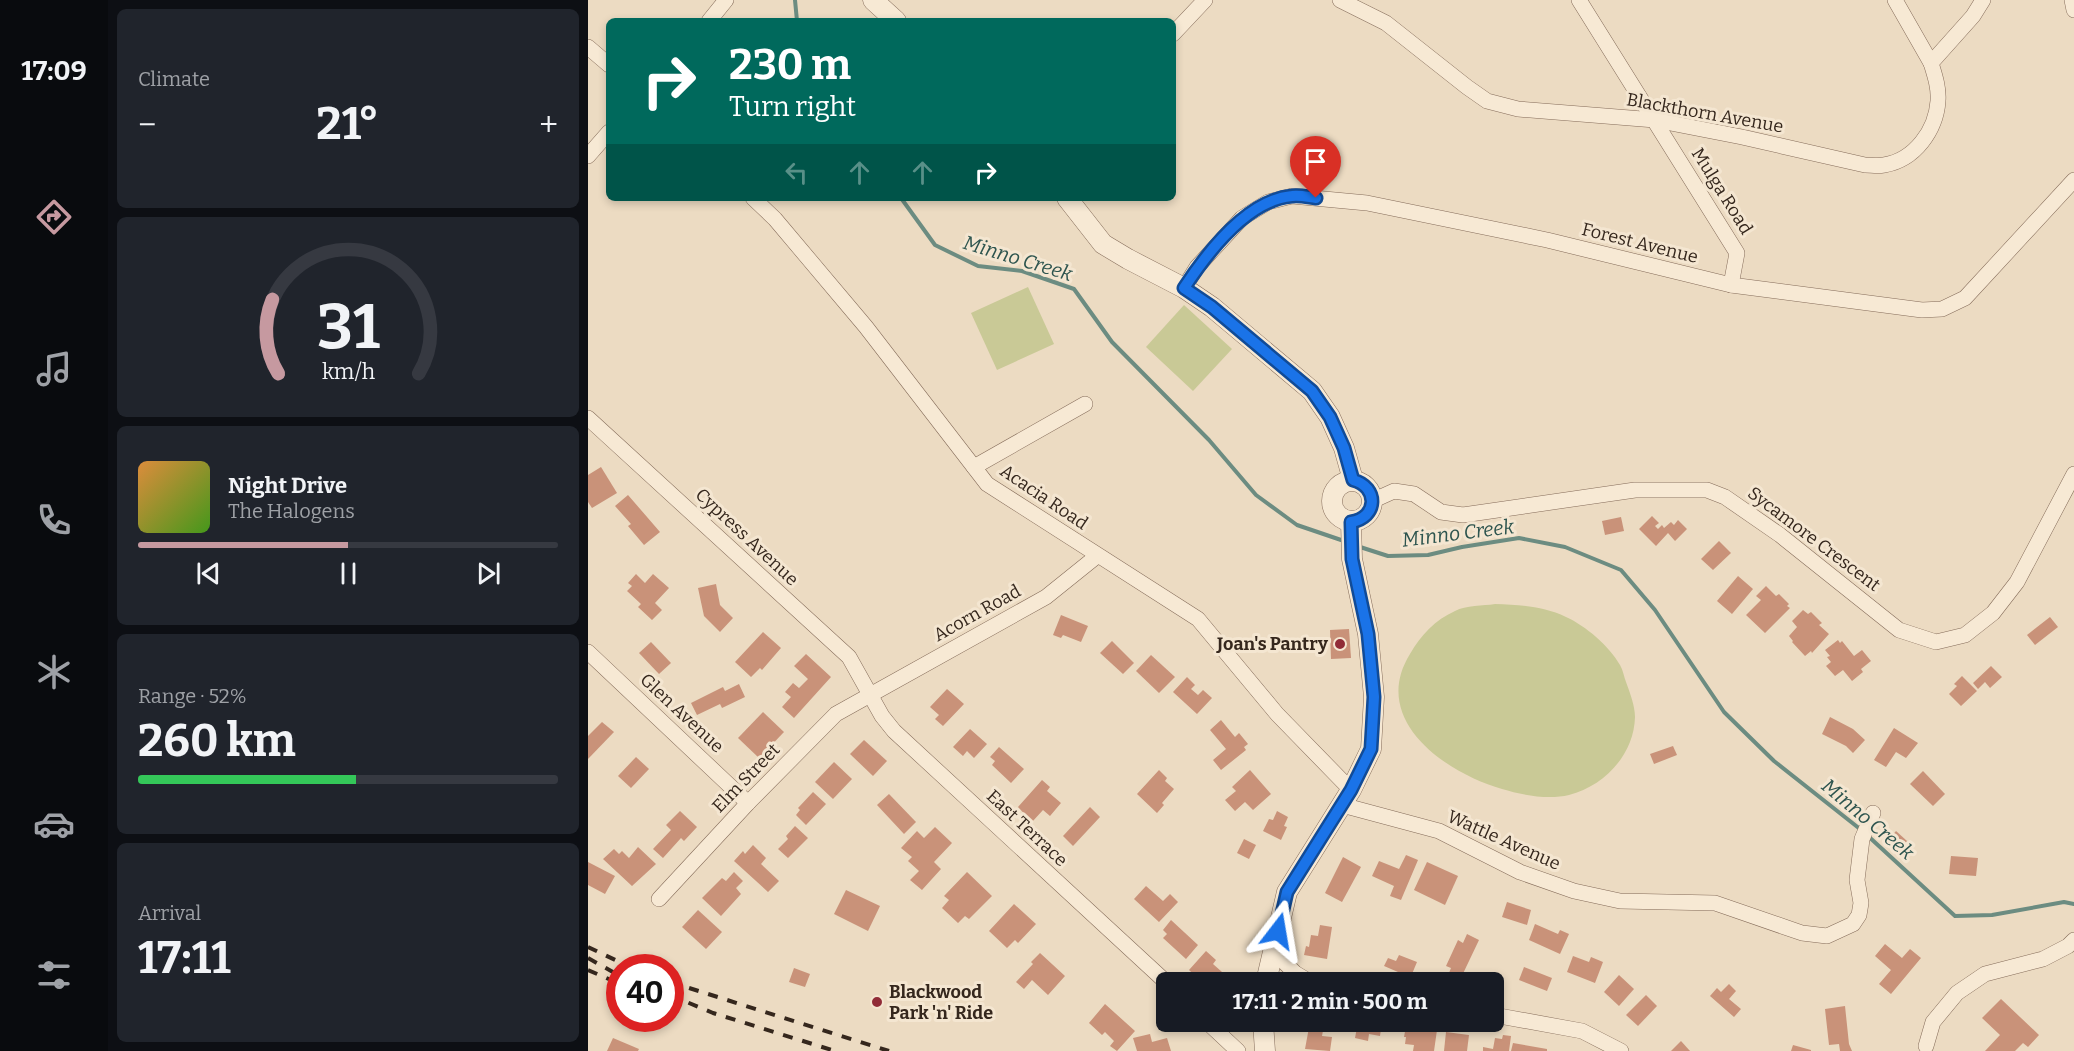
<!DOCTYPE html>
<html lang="en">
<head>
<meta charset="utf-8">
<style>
	body { margin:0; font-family:Bitter,serif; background:#20242c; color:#f1f3f6; height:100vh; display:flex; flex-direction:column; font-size:22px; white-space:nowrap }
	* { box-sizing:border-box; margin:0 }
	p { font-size:20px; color:#9ea1a6 }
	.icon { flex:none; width:33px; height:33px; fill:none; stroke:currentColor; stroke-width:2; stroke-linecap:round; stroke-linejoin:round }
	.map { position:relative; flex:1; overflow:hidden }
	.drawer { display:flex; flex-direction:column; gap:9px; padding:9px; background:#0d0f14; width:480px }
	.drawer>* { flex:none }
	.guide { position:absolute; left:18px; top:18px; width:570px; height:183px; border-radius:9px; box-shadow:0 3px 9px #0003; background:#00695c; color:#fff; overflow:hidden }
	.speed { position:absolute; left:18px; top:954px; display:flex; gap:12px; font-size:30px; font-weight:700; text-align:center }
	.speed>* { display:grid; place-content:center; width:78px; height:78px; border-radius:50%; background:#171b24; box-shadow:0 3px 9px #0003; line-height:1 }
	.speed .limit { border:9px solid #d22; background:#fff; color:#111 }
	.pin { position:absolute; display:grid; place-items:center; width:51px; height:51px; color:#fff; margin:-62px -26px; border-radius:50% 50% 50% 0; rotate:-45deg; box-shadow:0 0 6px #0007 }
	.pin .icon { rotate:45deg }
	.me { position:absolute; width:66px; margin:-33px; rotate:14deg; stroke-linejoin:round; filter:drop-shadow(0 0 4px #0008) }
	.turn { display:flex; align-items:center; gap:21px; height:126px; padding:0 24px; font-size:27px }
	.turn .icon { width:78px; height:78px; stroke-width:2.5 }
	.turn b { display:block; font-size:42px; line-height:51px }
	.lanes { display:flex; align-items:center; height:57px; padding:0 24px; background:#0003; justify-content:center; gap:30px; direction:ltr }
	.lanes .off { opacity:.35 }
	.big { font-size:45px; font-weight:700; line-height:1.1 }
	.drawer .card { flex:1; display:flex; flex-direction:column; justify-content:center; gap:9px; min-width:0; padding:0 21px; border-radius:9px; background:#20242c }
	.drawer .dial { align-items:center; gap:0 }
	.dial svg { height:156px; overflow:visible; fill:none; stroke:#363941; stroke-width:7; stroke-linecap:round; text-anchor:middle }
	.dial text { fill:#f1f3f6; stroke:none }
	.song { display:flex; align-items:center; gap:18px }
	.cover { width:72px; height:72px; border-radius:9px; background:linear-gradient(135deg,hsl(30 70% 55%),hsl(100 70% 35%)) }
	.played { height:6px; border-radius:3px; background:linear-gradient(90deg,#c699a0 50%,#363941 50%) }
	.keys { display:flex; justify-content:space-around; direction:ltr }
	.heat { display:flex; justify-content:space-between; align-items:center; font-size:33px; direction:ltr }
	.charge { height:9px; border-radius:4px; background:linear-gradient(90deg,#34c759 52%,#363941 0) }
	.trip { position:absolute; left:568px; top:972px; width:348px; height:60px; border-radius:9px; background:#171b24; box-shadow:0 3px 9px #0003; font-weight:700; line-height:60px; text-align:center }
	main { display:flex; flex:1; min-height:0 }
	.tab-bar { display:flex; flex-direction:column; width:108px; justify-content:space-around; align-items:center; background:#090b0e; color:#9ea1a6 }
	.tab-bar .icon { width:42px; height:42px }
	.tab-bar .active { color:#c699a0 }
	.tab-bar b { font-size:27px; color:#f1f3f6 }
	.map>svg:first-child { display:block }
</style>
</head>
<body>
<main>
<nav class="tab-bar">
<b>17:09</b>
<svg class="icon active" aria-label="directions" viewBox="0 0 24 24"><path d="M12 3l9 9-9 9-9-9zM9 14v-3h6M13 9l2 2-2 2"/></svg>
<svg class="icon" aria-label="music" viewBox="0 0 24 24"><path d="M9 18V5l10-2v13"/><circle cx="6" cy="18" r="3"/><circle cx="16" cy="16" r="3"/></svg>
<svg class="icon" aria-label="phone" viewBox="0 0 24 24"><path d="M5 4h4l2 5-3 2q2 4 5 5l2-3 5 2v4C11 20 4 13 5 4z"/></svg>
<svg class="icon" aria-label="climate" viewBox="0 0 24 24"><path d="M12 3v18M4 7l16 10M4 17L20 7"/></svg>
<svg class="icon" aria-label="car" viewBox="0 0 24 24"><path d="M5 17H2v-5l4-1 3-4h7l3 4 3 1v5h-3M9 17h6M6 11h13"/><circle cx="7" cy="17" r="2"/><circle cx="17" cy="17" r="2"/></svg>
<svg class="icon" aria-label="filters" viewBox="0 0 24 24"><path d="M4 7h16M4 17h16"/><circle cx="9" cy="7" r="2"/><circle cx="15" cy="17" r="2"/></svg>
</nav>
<section class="drawer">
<div class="card"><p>Climate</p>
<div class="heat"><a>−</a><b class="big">21°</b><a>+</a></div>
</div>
<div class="card dial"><svg viewBox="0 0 100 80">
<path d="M14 69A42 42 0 1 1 86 69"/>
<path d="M14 69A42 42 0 0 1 11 31" stroke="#c699a0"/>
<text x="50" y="56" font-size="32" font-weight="700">31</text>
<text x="50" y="72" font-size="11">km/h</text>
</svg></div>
<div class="card">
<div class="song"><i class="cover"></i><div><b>Night Drive</b><p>The Halogens</p></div></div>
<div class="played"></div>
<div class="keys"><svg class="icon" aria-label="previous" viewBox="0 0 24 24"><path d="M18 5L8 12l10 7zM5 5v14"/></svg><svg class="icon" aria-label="pause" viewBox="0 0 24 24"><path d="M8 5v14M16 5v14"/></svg><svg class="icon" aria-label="next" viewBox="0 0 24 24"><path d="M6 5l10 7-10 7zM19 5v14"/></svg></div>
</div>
<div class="card"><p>Range · 52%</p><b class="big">260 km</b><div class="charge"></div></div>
<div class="card"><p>Arrival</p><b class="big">17:11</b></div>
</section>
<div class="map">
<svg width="1486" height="1051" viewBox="0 0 1486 1051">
	<rect width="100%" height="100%" fill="#ecdbc2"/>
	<g fill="#c9c996">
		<path d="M440,287L466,344L409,370L383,313Z"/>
		<path d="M596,305L644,349L605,391L558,347Z"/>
		<path d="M907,604C932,605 955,606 978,617C998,626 1021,646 1032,665C1035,670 1036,677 1038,682C1042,693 1047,706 1047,717C1046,755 1016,786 981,795C960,800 934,795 914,789C858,773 781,720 822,654C833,635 847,620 867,611C878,605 895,606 907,604Z"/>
	</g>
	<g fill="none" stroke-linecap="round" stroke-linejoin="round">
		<g stroke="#6c8c81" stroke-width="4">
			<path d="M207,0L209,21"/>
			<path d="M313,198L347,245L390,266L434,271L486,289L524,342L621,440L668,495L709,525L756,541"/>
			<path d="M769,546L800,556L840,555L874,547L931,538L977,547L1033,570L1067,610L1136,712L1186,761L1272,829"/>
			<path d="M1280,836L1367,916L1404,915L1476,902L1486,904"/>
		</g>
	</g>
	<g fill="#c99279">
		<path d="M13,467L29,493L4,508L0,502V475Z"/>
		<path d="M40,495L72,532L56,545L40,526L43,524L27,506Z"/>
		<path d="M1064,516L1071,523L1067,526L1070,529L1074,525L1076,528L1083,522L1086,525L1090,520L1099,529L1087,541L1080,533L1068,546L1051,529Z"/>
		<path d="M1033,517L1036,531L1017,535L1014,521Z"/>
		<path d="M1131,541L1143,553L1125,570L1113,559Z"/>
		<path d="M48,574L57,583L65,574L81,588L67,603L74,610L64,620L50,607L53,604L39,591L44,586L40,583Z"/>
		<path d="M1150,576L1165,589L1144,614L1129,601Z"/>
		<path d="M128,584L132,605L145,618L132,632L116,616L110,588Z"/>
		<path d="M1178,586L1188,596L1191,594L1201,604L1199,606L1202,608L1177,633L1158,615L1173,600L1168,596Z"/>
		<path d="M1215,610L1220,614L1223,612L1234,623L1231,625L1241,634L1224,653L1223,651L1217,656L1204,642L1205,641L1201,636L1209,627L1204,621Z"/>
		<path d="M473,615L500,626L493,642L475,635L473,638L465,635Z"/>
		<path d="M1462,617L1470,627L1447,645L1439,635Z"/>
		<path d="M761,629L763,658L743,659L742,630Z"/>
		<path d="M175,632L193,648L174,670L172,668L163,677L147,662Z"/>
		<path d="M1250,640L1252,643L1254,641L1266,656L1274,650L1283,661L1273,669L1275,672L1264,681L1255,670L1247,676L1238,666L1243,662L1239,657L1242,656L1237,650Z"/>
		<path d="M524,641L546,663L535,674L512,653Z"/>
		<path d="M63,642L83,663L71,674L51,653Z"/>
		<path d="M218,654L243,677L206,718L194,707L203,697L197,692L205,683L211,688L220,679L206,666Z"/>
		<path d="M563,655L587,677L571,693L548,671Z"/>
		<path d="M1403,666L1414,677L1402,688L1397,682L1390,689L1385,683Z"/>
		<path d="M1374,676L1389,691L1373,706L1361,694L1369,686L1366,684Z"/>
		<path d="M599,677L607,685L603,689L610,695L615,690L624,698L609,714L585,692Z"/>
		<path d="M151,684L157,697L134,708L132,704L109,715L103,703L135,687L137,691Z"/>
		<path d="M359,689L376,704L355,726L347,719L351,715L342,707Z"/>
		<path d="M175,712L196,732L171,758L150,738Z"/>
		<path d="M1242,717L1265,729L1277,740L1265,753L1258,746L1234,734Z"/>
		<path d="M633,720L647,737L651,733L660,744L656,747L658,750L633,770L625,760L638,749L622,730Z"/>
		<path d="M14,722L26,732L0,759V736Z"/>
		<path d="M1306,728L1330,743L1318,758L1308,752L1298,767L1286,760Z"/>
		<path d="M382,729L399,744L386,758L379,751L375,756L365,747Z"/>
		<path d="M276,740L299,761L285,776L262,754Z"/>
		<path d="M1085,746L1089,755L1066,764L1062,754Z"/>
		<path d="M411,747L436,769L423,783L404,765L407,761L402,757Z"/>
		<path d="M48,757L61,769L43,788L30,776Z"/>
		<path d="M246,762L264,779L245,799L227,782Z"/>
		<path d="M571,770L579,778L577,781L586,789L574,803L576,805L569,813L549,794Z"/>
		<path d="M662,770L683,794L665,810L657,802L647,811L637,800L648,791L644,787Z"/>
		<path d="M1335,771L1357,794L1345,806L1322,784Z"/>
		<path d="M454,780L462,787L459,791L473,803L462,816L455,810L444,822L430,807Z"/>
		<path d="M225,792L238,804L218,825L208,815L212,810L210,808Z"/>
		<path d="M301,794L328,822L316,834L289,805Z"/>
		<path d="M502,807L512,817L485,846L475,836Z"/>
		<path d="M92,811L109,827L96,841L93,838L75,858L65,849L83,830L78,825Z"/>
		<path d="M689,811L700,817L696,826L699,827L693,840L675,831L681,819L685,820Z"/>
		<path d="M207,826L220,838L200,858L190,849L200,839L198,836Z"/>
		<path d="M347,827L364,843L346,862L353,869L334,890L322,880L331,871L320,861L324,857L313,848L329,831L336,838Z"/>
		<path d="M1308,831L1319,841L1309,853L1298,843Z"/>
		<path d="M656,839L668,845L661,859L649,853Z"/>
		<path d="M165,845L178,858L173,864L191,881L180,892L146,861L155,851L157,854Z"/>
		<path d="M50,847L68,864L44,886L15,859L26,849L31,854L34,851L41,858Z"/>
		<path d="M818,855L830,860L813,900L802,896L806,886L784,876L791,861L811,869Z"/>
		<path d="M1363,856L1390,858L1388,876L1361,874Z"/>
		<path d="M755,857L773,867L754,902L737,893Z"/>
		<path d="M0,862L27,876L17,894L0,885Z"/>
		<path d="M839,862L870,876L857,905L826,890Z"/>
		<path d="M146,872L155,881L148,888L153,894L133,916L114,898L134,878L138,881Z"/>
		<path d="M379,872L404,896L381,919L377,916L370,923L354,908L361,900L356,896Z"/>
		<path d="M558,886L575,901L582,894L590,902L571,922L546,899Z"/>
		<path d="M258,890L292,906L280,931L246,914Z"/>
		<path d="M919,902L943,910L939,925L914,917Z"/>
		<path d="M426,904L448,924L430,943L427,940L419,948L401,931Z"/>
		<path d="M110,910L134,932L118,949L94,927Z"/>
		<path d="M583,920L610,945L598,959L575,938L579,934L575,930Z"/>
		<path d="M947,924L970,934L972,930L981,934L972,954L941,940Z"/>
		<path d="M732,925L744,927L739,959L716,955L718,946L721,947L723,935L730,936Z"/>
		<path d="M879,934L891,940L871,982H869L859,978L863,968L858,966L870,940L875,943Z"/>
		<path d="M1297,944L1314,958L1322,949L1333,958L1303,994L1291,984L1303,970L1287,956Z"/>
		<path d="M618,951L628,960L625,964L643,980L640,982H619L615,978L613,981L601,970Z"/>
		<path d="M452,953L477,976L460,995L444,980L436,989L428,982L445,964L443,962Z"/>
		<path d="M811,955L829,962L821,981L809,975L810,972L796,966L800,958L808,961Z"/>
		<path d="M985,956L1001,962L1003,957L1015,962L1007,983L979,972Z"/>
		<path d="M936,967L964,978L959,991L931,980Z"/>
		<path d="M206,968L222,974L217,987L201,982Z"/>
		<path d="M1031,975L1046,989L1031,1006L1016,992Z"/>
		<path d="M1141,984L1148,991L1141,999L1153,1009L1146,1017L1122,996L1129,988L1133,992Z"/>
		<path d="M1058,995L1069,1006L1050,1026L1038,1015Z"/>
		<path d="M1413,999L1451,1035L1440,1047L1435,1043L1427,1051H1397L1412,1035L1394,1018Z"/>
		<path d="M517,1004L547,1031L529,1051L522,1046L526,1041L517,1032L514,1035L501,1023Z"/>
		<path d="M1257,1006L1261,1044L1264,1051H1252L1251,1044L1241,1045L1237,1009Z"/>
		<path d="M722,1022L736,1025L734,1036L744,1037L742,1051L717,1049Z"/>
		<path d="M770,1022H794L792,1036L781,1034L780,1041L767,1038Z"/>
		<path d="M818,1026L849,1030L846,1051H825L826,1045L817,1044L818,1037H816Z"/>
		<path d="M858,1032L881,1035L879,1051H856Z"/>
		<path d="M562,1034L564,1042L579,1038L583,1051H549L545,1038Z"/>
		<path d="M915,1035L923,1036L921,1051H895V1047L905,1049L907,1038L914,1039Z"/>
		<path d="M25,1038L51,1049L50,1051H19Z"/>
		<path d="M1093,1041L1102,1051H1083Z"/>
		<path d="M925,1043L959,1049V1051H923Z"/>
		<path d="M1205,1045L1223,1050V1051H1203Z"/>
	</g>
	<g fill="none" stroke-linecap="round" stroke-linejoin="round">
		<g stroke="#856c5a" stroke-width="16">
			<g id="minor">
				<path d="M752,0L798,23L879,87L899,101L930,109L1067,120L1154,137L1277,165C1283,165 1290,166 1296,165C1327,160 1348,130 1350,101C1351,88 1347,76 1343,63L1385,16L1395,0"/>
				<path d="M991,0L1149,253L1143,285"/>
				<path d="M1307,0L1343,63"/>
				<path d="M1484,0L1486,10"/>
				<path d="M121,21L138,0"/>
				<path d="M585,34L617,0"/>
				<path d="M0,47L21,65"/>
				<path d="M0,156L21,132"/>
				<path d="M165,198L187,219L278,327L399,484L610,619L689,714L763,790"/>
				<path d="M596,288L609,267L654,218L680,202L704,196L779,203L959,240L1143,285L1334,310L1354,309L1377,298L1486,180"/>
				<path d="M0,418L261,657L294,716L306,731L579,983"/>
				<path d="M386,467L497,404"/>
				<path d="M784,501L806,491L826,494L853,512L875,515L1047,490H1119L1137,497L1192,535L1311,630L1348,642L1377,635L1405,613L1429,582L1486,474"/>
				<path d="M0,652L160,803"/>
				<path d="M754,805L851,831L932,872L986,891L1032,901L1127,903L1214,933L1239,936L1265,924L1271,915L1273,903L1269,880L1274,839L1285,813"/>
				<path d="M71,899L160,803L248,714L458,597L509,556"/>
				<path d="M685,951L707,973L722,982"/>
				<path d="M906,1015L994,1031L1033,1051"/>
				<path d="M619,1022L650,1051"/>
				<path d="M1338,1046L1345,1022L1369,993L1397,974L1455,959L1480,946L1486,940"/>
			</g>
		</g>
		<g stroke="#856c5a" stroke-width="21">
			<g id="tertiary">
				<path d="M285,0L308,21"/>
				<path d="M479,198L515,244L540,259L596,288L624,307L724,391L742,417L756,448L765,480"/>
				<circle cx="764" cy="501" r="20"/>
				<path d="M678,982L699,892L763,790L783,749L786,697L780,634L764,559L763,522"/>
				<path d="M675,1022L677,1051"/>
			</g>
		</g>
		<use href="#minor" stroke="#f7e9d4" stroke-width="15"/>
		<use href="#tertiary" stroke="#f7e9d4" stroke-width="20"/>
		<g stroke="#35271d" stroke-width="4" stroke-dasharray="10 10" stroke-linecap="butt">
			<path d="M0,947L44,968"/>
			<path d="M0,958L32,976"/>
			<path d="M0,970L23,980"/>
			<path d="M82,982L301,1051"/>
			<path d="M82,995L125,1013L247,1051"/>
		</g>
	</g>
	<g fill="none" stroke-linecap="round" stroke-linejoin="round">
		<g stroke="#114b97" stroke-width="15">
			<path id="route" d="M690,931L699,892L763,790L783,749L786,697L780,634L764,559L763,522C790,518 791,487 765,480L756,448L742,417L724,391L624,307L596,288C619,253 659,200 704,196C712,195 720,197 728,198"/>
		</g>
		<use href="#route" stroke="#1a73e8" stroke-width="10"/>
	</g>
	<g fill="#912c37" stroke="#f4e6d1" stroke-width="2">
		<circle cx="752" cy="644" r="6"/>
		<circle cx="289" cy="1002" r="6"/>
	</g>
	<g text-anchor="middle" stroke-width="6" stroke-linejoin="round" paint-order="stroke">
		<g font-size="18" fill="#35271d" stroke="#f4e6d1">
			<text transform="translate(1117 113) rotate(10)" y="6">Blackthorn Avenue</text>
			<text transform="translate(1134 191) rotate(58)" y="6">Mulga Road</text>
			<text transform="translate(1052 243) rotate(14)" y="6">Forest Avenue</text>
			<text transform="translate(456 497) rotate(34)" y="6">Acacia Road</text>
			<text transform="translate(159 537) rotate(43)" y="6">Cypress Avenue</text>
			<text transform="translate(1226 539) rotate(37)" y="6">Sycamore Crescent</text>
			<text transform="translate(389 613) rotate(-29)" y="6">Acorn Road</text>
			<text transform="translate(94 713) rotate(43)" y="6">Glen Avenue</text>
			<text transform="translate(158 778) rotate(-46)" y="6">Elm Street</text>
			<text transform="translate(439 828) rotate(43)" y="6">East Terrace</text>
			<text transform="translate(916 840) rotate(24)" y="6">Wattle Avenue</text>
		</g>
		<g font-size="18" font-weight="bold" fill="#35271d" stroke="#f4e6d1" text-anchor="end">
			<text x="740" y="650">Joan's Pantry</text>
			<text x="301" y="998" text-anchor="start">Blackwood<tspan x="301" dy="21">Park 'n' Ride</tspan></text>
		</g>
		<g font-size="20" font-style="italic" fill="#2d544e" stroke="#f4e6d1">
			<text transform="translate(430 258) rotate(17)" y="7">Minno Creek</text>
			<text transform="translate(870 533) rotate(-7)" y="7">Minno Creek</text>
			<text transform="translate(1280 819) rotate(40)" y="7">Minno Creek</text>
		</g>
	</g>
</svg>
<div class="speed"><div class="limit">40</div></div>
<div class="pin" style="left:728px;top:198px;background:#d93025"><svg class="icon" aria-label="arrive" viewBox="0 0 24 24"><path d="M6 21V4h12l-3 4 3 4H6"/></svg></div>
<svg class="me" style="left:690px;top:931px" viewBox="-20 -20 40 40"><path d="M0-17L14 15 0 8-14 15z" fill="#1a73e8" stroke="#fff" stroke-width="4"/></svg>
<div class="trip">17:11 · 2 min · 500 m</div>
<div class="guide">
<div class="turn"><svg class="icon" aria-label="right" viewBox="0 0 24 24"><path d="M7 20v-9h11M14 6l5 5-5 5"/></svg><div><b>230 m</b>Turn right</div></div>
<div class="lanes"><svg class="icon off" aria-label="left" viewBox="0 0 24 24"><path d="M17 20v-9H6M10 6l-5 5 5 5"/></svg><svg class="icon off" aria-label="ahead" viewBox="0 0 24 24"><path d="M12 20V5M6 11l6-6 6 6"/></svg><svg class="icon off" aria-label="ahead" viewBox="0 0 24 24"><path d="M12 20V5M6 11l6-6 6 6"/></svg><svg class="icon" aria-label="right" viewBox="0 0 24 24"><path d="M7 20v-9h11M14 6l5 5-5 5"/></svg></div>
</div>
</div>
</main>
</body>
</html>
